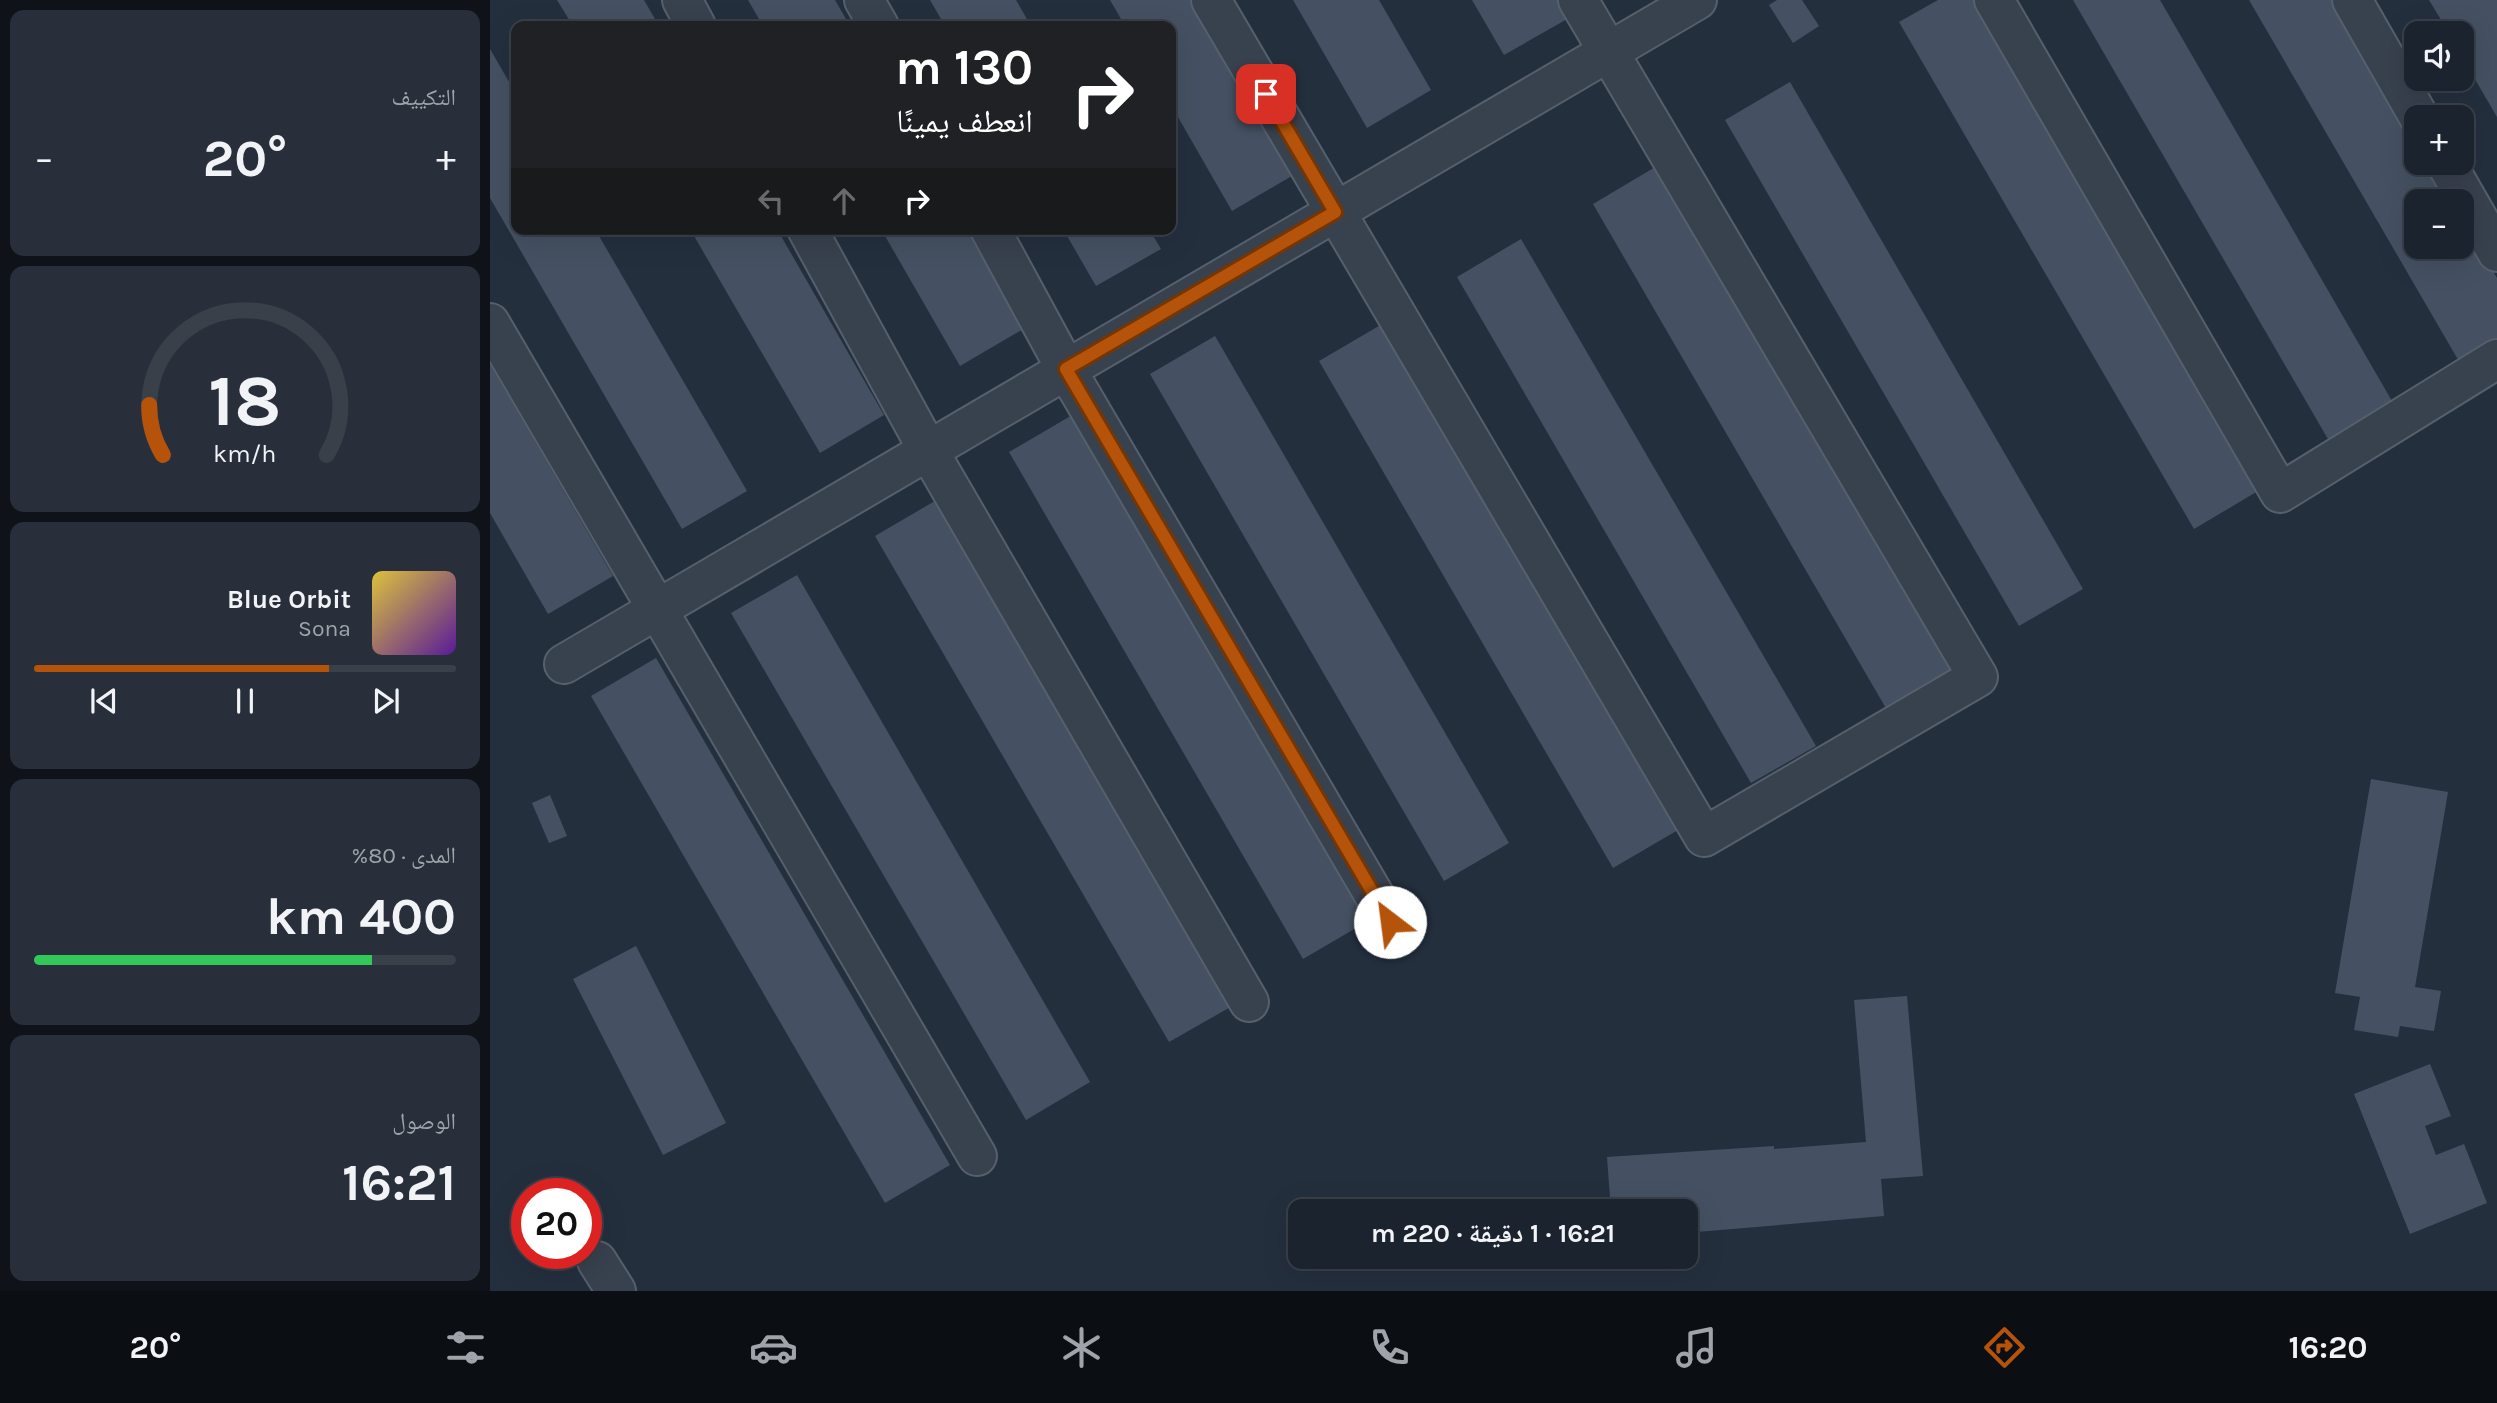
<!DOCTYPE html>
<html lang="ar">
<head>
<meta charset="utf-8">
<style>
	body { margin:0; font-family:Karla,"Noto Naskh Arabic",sans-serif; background:#282f3a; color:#f1f3f6; direction:rtl; height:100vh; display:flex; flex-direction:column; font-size:26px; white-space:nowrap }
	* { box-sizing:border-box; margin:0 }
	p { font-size:23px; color:#a0a4aa }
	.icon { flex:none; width:38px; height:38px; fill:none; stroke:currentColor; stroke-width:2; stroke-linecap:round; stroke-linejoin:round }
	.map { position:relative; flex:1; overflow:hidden; direction:ltr }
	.sheet { display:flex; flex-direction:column; gap:10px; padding:10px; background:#0f1319; width:490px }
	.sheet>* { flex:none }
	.banner { position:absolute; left:21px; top:21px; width:665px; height:214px; border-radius:14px; box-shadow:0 7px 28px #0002,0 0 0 2px #39404a; direction:rtl; background:#202124; color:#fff; overflow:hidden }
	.tools { position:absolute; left:1914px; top:21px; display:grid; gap:14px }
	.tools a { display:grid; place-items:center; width:70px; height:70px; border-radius:14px; background:#1b232e; box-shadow:0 7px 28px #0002,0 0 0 2px #39404a; font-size:35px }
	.speed { position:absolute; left:21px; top:1178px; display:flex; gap:14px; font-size:35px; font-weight:700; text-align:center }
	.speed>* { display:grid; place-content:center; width:91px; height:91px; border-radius:50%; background:#1b232e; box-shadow:0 7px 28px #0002,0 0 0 2px #39404a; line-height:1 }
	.speed .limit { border:10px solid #d22; background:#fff; color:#111 }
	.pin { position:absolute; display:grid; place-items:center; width:60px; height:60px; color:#fff; margin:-30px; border-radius:14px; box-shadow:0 4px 10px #0006 }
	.me { position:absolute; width:77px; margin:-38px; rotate:330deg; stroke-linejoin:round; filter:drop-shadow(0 0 5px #0008) }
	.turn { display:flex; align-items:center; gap:24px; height:147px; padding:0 28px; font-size:32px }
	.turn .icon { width:91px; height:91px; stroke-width:2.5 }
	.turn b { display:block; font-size:49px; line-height:60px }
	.lanes { display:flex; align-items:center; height:66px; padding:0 28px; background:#0003; justify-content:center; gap:35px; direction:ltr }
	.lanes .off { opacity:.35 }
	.big { font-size:52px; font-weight:700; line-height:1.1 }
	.sheet .card { flex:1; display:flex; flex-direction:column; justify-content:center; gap:10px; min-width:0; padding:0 24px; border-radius:14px; background:#282f3a }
	.sheet .dial { align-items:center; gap:0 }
	.dial svg { height:182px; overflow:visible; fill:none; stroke:#39404a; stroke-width:7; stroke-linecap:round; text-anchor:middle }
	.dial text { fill:#f1f3f6; stroke:none }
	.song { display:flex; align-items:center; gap:21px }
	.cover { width:84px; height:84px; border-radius:10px; background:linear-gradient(135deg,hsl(50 70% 55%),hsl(270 70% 35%)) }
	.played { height:7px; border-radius:4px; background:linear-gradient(90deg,#b45309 70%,#39404a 70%) }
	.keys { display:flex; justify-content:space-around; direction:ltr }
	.heat { display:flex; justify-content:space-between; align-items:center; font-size:38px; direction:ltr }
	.charge { height:10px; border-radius:5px; background:linear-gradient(90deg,#34c759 80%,#39404a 0) }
	.trip { position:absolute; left:798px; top:1199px; width:410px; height:70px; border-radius:14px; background:#1b232e; box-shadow:0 7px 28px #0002,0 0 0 2px #39404a; font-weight:700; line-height:70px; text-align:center; direction:rtl }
	.menu { display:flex; height:112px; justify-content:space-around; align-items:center; background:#0b0e12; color:#a0a4aa }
	.menu .icon { width:49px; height:49px }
	.menu .on { color:#b45309 }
	.menu b { font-size:32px; color:#f1f3f6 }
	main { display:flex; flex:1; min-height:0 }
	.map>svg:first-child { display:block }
</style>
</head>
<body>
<main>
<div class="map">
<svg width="2007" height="1291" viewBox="0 0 2007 1291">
	<rect width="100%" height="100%" fill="#242f3e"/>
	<g fill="#455162">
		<path d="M67,0H154L169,26H83Z"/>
		<path d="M258,0H345L360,26H273Z"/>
		<path d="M440,0H526L541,26H455Z"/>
		<path d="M620,0H707L807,173L742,211L681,105V26H635Z"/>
		<path d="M803,0H889L941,90L877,128Z"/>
		<path d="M982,0H1069L1079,18L1014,55Z"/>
		<path d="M1287,0H1312L1329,26L1303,43L1279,5Z"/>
		<path d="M1448,0H1484L1768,491L1704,529L1409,22Z"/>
		<path d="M1583,0H1670L1906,408L1842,446Z"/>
		<path d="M1759,0H1846L1927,140V163H1940L1962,201H1927V247H1972V219L2007,278V351L1974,370Z"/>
		<path d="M1939,0H2007V117L1972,57V33H1959Z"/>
		<path d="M0,49L26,94V229H105L257,491L192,529L0,198Z"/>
		<path d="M1300,82L1593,589L1529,626L1235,120Z"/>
		<path d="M1167,166L1462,673L1397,710L1103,204Z"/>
		<path d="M200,229H287L394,415L330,453Z"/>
		<path d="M391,229H478L535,328L470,366Z"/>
		<path d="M573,229H659L671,249L606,286Z"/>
		<path d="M1031,239L1326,746L1261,783L967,277Z"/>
		<path d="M894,323L1188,830L1123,868L829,361Z"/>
		<path d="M725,336L1019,843L954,881L660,374Z"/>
		<path d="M0,364L123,576L58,614L0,513Z"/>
		<path d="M584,414L878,921L813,959L519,452Z"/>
		<path d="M450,498L744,1005L679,1042L385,536Z"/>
		<path d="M307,575L600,1082L536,1120L241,613Z"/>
		<path d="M166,658L460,1165L395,1203L101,696Z"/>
		<path d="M1881,779L1958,792L1925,987L1951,991L1944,1031L1910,1026L1908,1037L1864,1030L1870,997L1845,993Z"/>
		<path d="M60,795L77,836L59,843L42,803Z"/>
		<path d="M146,946L236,1123L173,1155L83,979Z"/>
		<path d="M1417,996L1433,1176L1391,1179L1394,1216L1195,1233V1211H1121L1117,1157L1284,1146V1149L1376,1142L1364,1000Z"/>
		<path d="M1940,1064L1961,1116L1935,1126L1946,1155L1974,1144L1997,1203L1920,1234L1864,1094Z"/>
	</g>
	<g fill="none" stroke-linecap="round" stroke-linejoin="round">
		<g stroke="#565f6c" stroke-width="42">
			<g id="minor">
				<path d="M192,0L206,26"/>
				<path d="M374,0L389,26"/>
				<path d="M721,0L1214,837L1488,677L1088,0"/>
				<path d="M1504,0L1790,493L2007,359"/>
				<path d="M1862,0L1929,117"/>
				<path d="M1956,163L2007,252"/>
				<path d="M317,229L438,450L759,1002"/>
				<path d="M500,229L576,369L900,922"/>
				<path d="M0,323L487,1156"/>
				<path d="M74,664L1207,0"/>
				<path d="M107,1261L126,1291"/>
			</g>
		</g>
		<use href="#minor" stroke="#38414e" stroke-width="38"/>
	</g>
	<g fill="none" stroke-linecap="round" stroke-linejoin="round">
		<g stroke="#753606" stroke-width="18">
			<path id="route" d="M776,94L845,212L576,369L900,922"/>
		</g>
		<use href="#route" stroke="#b45309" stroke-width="12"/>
	</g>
</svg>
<div class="tools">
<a><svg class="icon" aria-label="sound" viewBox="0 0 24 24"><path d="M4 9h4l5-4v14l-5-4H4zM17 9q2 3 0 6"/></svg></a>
<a>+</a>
<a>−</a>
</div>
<div class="speed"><div class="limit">20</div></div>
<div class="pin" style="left:776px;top:94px;background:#d93025"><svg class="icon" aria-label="arrive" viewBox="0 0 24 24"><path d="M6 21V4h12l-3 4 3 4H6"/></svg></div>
<svg class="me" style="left:900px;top:922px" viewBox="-20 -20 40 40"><circle r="19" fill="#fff"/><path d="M0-13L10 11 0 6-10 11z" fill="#b45309"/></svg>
<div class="trip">16:21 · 1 دقيقة · 220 m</div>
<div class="banner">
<div class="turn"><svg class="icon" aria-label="right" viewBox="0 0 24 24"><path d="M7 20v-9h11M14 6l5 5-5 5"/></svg><div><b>130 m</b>انعطف يمينًا</div></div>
<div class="lanes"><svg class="icon off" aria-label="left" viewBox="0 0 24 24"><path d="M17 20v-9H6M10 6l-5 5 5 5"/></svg><svg class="icon off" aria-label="ahead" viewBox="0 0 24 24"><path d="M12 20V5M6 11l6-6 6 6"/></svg><svg class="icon" aria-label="right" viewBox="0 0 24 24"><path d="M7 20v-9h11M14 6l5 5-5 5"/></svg></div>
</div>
</div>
<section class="sheet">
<div class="card"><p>التكييف</p>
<div class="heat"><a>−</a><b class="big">20°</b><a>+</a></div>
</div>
<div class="card dial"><svg viewBox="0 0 100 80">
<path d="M14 69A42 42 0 1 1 86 69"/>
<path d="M14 69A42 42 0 0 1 8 47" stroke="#b45309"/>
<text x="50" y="56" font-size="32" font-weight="700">18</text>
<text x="50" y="72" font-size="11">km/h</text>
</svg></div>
<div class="card">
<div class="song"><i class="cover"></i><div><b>Blue Orbit</b><p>Sona</p></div></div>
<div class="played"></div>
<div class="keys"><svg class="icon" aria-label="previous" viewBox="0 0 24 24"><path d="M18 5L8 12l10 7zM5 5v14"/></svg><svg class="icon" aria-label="pause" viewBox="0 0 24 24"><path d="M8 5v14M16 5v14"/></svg><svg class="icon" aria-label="next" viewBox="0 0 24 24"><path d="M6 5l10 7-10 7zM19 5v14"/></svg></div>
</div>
<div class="card"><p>المدى · 80%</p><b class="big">400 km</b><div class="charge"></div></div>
<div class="card"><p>الوصول</p><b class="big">16:21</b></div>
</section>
</main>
<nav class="menu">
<b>16:20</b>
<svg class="icon on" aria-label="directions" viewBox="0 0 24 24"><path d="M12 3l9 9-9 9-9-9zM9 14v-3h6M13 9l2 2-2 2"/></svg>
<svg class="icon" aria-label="music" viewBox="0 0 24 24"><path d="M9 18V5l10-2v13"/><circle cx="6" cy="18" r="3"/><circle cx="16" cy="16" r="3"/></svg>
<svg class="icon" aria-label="phone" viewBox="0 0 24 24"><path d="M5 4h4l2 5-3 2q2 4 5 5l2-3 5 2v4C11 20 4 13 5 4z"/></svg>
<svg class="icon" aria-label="climate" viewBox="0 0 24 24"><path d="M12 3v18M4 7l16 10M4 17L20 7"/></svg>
<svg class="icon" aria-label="car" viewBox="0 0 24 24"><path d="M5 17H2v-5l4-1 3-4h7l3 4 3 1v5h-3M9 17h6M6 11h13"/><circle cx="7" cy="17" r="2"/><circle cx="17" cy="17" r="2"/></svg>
<svg class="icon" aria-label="filters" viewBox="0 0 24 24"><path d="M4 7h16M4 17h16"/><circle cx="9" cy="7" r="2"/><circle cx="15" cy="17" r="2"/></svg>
<b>20°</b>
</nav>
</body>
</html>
